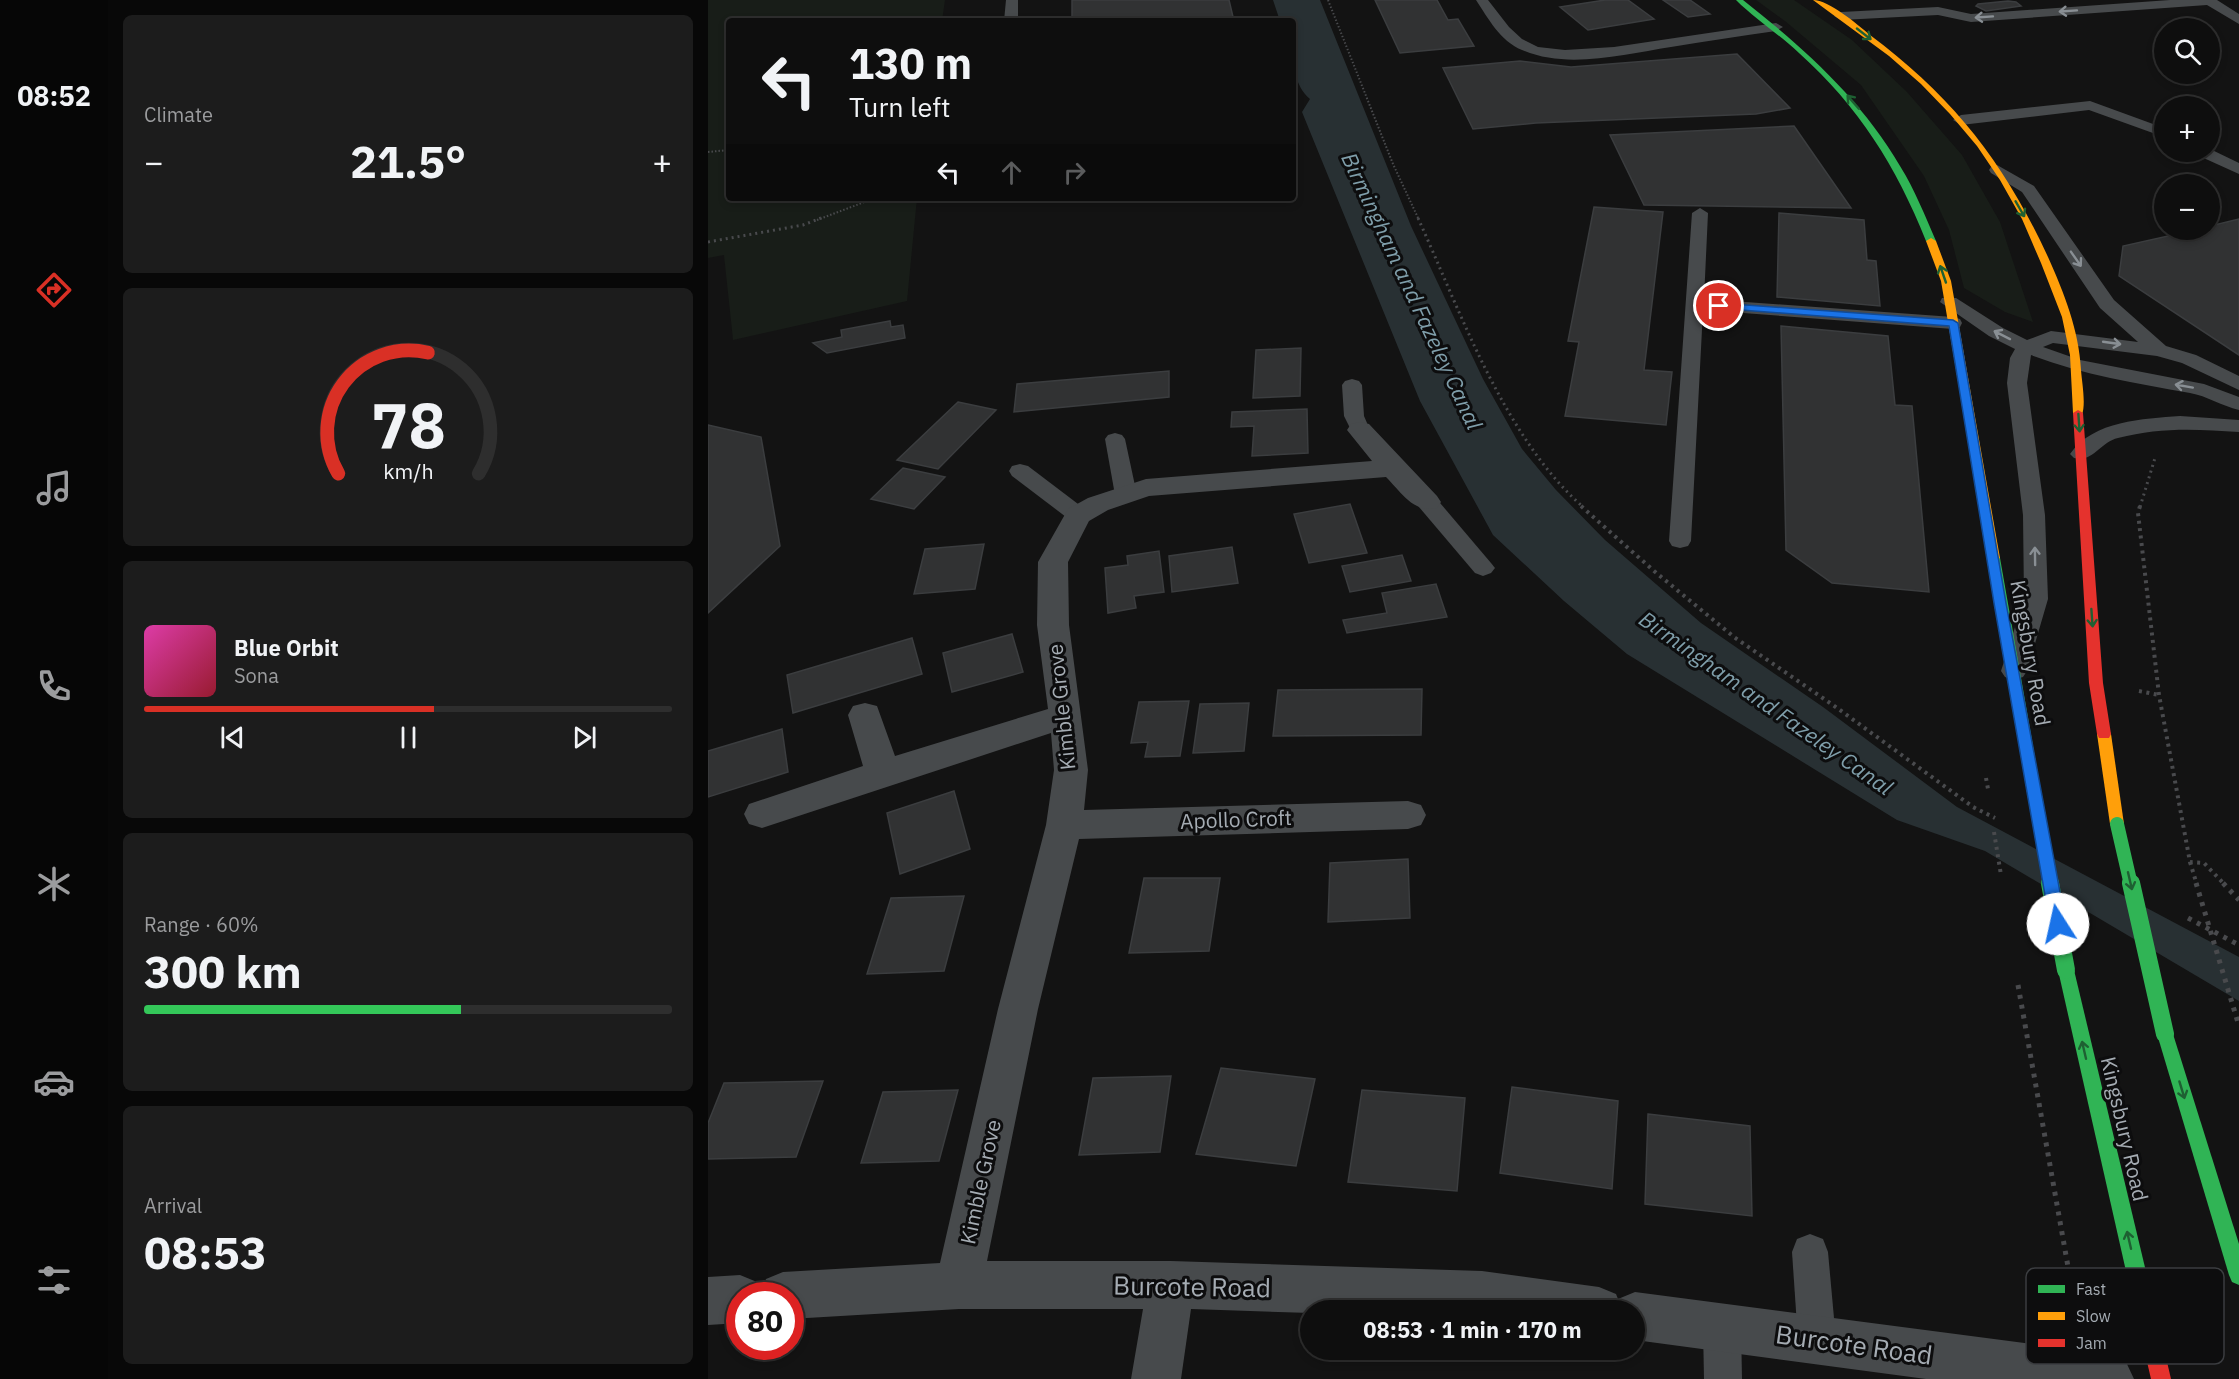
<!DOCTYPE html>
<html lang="en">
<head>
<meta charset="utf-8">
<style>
	body { margin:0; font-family:"IBM Plex Sans",sans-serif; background:#1c1c1c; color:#f1f3f6; height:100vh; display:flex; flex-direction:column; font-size:22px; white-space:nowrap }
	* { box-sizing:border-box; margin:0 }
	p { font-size:20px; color:#9b9c9e }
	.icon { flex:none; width:33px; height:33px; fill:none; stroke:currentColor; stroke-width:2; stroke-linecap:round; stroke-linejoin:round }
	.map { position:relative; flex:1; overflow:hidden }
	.drawer { display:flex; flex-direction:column; gap:15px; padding:15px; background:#080808; width:600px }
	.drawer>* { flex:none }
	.banner { position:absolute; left:18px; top:18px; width:570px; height:183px; border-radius:6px; box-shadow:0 3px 9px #0003,0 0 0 2px #2e2e2e; background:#0e0e0e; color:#f1f3f6; overflow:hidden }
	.fabs { position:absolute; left:1446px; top:18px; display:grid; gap:12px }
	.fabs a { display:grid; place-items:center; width:66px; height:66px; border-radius:50%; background:#0e0e0e; box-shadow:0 3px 9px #0003,0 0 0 2px #2e2e2e; font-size:30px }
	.speed { position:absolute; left:18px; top:1282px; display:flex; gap:12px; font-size:30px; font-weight:700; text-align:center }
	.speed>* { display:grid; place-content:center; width:78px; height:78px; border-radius:50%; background:#0e0e0e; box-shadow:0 3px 9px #0003,0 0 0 2px #2e2e2e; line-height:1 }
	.speed .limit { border:9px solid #d22; background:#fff; color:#111 }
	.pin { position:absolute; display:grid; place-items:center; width:51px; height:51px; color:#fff; margin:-26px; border:3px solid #fff; border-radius:50%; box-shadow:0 2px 6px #0007 }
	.me { position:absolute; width:66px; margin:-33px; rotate:350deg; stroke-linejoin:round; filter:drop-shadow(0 0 4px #0008) }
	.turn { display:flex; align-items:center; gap:21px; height:126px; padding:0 24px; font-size:27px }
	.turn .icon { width:78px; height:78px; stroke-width:2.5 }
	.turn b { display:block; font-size:42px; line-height:51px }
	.lanes { display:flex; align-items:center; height:57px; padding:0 24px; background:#0003; justify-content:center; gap:30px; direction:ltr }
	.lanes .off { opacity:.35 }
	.big { font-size:45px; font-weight:700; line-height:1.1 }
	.drawer .tile { flex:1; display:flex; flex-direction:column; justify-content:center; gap:9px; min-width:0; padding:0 21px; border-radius:9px; background:#1c1c1c }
	.drawer .dial { align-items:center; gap:0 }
	.dial svg { height:156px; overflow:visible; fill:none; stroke:#2e2e2e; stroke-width:7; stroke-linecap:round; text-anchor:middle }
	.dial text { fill:#f1f3f6; stroke:none }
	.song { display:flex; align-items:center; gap:18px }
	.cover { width:72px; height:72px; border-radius:9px; background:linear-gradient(135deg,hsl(320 70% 55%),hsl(350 70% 35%)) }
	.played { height:6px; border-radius:3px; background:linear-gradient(90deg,#d93025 55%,#2e2e2e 55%) }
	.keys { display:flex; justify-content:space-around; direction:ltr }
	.heat { display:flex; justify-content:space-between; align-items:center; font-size:33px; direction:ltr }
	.charge { height:9px; border-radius:4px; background:linear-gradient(90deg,#34c759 60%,#2e2e2e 0) }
	.trip { position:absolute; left:592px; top:1300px; width:345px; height:60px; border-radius:30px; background:#0e0e0e; box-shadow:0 3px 9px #0003,0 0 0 2px #2e2e2e; font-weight:700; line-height:60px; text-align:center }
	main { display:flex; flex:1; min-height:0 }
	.tab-bar { display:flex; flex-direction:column; width:108px; justify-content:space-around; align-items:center; background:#060606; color:#9b9c9e }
	.tab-bar .icon { width:42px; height:42px }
	.tab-bar .active { color:#d93025 }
	.tab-bar b { font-size:27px; color:#f1f3f6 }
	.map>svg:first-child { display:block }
</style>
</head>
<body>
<main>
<nav class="tab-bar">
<b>08:52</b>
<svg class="icon active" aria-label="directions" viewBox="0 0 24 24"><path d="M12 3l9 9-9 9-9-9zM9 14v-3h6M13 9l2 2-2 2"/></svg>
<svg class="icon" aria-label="music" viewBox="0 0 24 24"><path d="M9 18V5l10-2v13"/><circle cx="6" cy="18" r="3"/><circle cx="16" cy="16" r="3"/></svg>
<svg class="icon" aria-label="phone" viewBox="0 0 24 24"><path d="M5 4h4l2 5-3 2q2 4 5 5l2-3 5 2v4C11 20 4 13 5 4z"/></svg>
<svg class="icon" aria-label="climate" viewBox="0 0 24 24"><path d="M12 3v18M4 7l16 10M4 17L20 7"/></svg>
<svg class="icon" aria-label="car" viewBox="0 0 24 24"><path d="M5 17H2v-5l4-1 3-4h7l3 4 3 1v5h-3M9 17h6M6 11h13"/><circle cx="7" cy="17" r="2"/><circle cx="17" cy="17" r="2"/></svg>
<svg class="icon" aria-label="filters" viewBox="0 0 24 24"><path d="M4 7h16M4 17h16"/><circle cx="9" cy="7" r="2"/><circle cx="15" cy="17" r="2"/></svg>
</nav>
<section class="drawer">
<div class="tile"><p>Climate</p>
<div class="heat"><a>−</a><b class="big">21.5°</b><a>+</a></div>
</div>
<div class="tile dial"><svg viewBox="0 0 100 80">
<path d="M14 69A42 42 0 1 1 86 69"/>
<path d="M14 69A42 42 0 0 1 60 7" stroke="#d93025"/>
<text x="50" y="56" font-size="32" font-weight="700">78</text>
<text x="50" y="72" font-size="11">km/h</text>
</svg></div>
<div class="tile">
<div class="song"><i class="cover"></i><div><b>Blue Orbit</b><p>Sona</p></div></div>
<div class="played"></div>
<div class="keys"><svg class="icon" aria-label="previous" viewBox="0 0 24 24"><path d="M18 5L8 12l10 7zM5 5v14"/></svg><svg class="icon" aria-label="pause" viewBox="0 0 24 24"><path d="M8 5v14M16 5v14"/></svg><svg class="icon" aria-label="next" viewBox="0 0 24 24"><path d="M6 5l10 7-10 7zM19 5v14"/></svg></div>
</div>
<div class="tile"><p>Range · 60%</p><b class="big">300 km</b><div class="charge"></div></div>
<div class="tile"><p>Arrival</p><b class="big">08:53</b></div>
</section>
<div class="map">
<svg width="1531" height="1379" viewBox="0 0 1531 1379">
	<rect width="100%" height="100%" fill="#131313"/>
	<g fill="#181d18">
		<path d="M0,0H237L234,21H21V198H209L199,301L25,340L16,255L0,258Z"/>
		<path d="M1048,0H1086L1144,40L1199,92L1254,155L1292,222L1325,322L1297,312L1256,288L1241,230L1216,176L1153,85L1077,21Z"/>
	</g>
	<path fill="#283033" d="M565,0H612L703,226L775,379L814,449L848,490L897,540L993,623L1115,707L1249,807L1531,957V1001L1277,851L1189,820L919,654L856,601L785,535L712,401L594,112L602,99C581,82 585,46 585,21H572Z"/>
	<g fill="#313233" stroke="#3b3d3f" stroke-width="1.5">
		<path d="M364,0H521L526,21H364Z"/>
		<path d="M667,0H729L740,20L750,19L766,46L692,53Z"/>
		<path d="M897,0H920L946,19L880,30L852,7Z"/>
		<path d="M955,0H982L1002,14L980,17Z"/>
		<path d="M1300,1L1308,2L1313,6L1278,11L1268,6L1270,4Z"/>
		<path d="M1029,54L1082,108L1048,114L828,123L765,129L735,68L812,61L863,67Z"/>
		<path d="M1086,126L1143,208L936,205L902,135Z"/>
		<path d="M886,207L955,212L936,370L964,372L958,425L857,416L871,342L860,341Z"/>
		<path d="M1071,213L1156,220L1159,260L1168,261L1172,306L1069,297Z"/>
		<path d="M1531,219V355L1411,276L1415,246L1487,230H1502V226Z"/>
		<path d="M182,321L183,327L195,325L197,338L119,353L105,343L134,337L133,330Z"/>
		<path d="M1073,326L1180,336L1187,405L1204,406L1221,592L1124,583L1078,550Z"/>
		<path d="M593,348L592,396L545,398L548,350Z"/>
		<path d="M461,371V397L306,412L309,384Z"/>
		<path d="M250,402L288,410L230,469L189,460Z"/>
		<path d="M599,409L600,453L544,456L546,426L523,427L524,412Z"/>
		<path d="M0,425L53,437L72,546L0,613Z"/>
		<path d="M195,468L237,477L206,509L163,499Z"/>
		<path d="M642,504L659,553L601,563L586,514Z"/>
		<path d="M276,544L267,589L206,594L217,549Z"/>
		<path d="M524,547L530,583L464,592L461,556Z"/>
		<path d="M451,551L456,592L426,596L428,608L400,613L397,568L420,565L419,556Z"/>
		<path d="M694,555L703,581L642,592L634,566Z"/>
		<path d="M728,584L739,617L639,633L635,620L679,613L674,593Z"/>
		<path d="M304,634L315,672L244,692L235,653Z"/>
		<path d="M204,638L214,674L85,713L79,675Z"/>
		<path d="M714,689L713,735L565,736L570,690Z"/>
		<path d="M481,701L472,756L437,757L440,742L423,743L431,702Z"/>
		<path d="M541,703L536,751L485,753L492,704Z"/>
		<path d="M74,729L80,772L0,797V751Z"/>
		<path d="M246,791L262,849L192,874L179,813Z"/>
		<path d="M700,859L702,918L620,922L622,863Z"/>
		<path d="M436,878H512L501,951L421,953Z"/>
		<path d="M256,896L236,971L159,974L183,898Z"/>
		<path d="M513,1068L607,1079L588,1166L488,1154Z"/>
		<path d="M463,1076L452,1152L371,1155L385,1078Z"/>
		<path d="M115,1081L88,1157L0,1159V1123L16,1083Z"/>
		<path d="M804,1087L910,1101L904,1189L792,1173Z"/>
		<path d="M250,1090L231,1161L153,1163L175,1092Z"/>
		<path d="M654,1090L757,1098L749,1191L640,1182Z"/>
		<path d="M940,1114L1042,1126L1044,1216L937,1204Z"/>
	</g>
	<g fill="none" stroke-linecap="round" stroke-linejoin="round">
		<g stroke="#494a4d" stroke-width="2" stroke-dasharray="1.5 2" stroke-linecap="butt">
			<path d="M620,0L685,164L711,220"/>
			<path d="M0,152L21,150"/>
			<path d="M109,220L167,198"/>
		</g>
		<g stroke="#494a4d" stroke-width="3" stroke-dasharray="2 4" stroke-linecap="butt">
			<path d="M710,218C753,313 796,437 875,507"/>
			<path d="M0,242L95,225L113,218"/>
			<path d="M1432,507L1447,458"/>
		</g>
		<g stroke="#494a4d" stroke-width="4" stroke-dasharray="3 4.5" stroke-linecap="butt">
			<path d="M873,506L946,571L1026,637L1125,705L1265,807L1287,818"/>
			<path d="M1432,506L1430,513L1451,695L1482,862L1496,863L1517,885"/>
			<path d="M1431,691L1451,695"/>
		</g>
		<g stroke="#494a4d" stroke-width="5" stroke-dasharray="4 6" stroke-linecap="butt">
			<path d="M1515,883L1531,900"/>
			<path d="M1480,918L1531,945"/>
			<path d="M1310,985L1370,1323"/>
		</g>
		<g fill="#474a4c" fill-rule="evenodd">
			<path d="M298,0H310V21H296Z"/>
			<path d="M768,0H780L801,27L814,39L830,47L857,50L906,47L1068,23L1075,27L1068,31C1033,36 998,41 963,47C917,54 859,70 814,50C792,41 780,18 768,0Z"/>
			<path d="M1462,0H1509L1531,14V24L1499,5L1263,22L1230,15L1133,20L1126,16L1133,12L1230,7L1263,14Z"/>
			<path d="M1382,101L1456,128V137L1381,110L1253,125L1245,120L1253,115Z"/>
			<path d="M1502,149L1531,163V174L1489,155L1487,152H1502Z"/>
			<path d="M1289,165L1326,186L1406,300L1458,346L1488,355L1531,376V390L1474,363L1449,356L1345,343L1335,347L1372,360L1496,384L1531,397V410C1514,406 1499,396 1482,393C1428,383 1375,375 1323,355L1319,383L1337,515L1340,599L1319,671L1315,677L1306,680L1297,677L1293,671L1316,599L1315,515L1299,383L1302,358L1307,349L1281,336L1232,302L1234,298H1248L1295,328L1319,340L1343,331L1430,342L1392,308L1314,192L1283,173L1281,170L1283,167Z"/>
			<path d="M992,208L1000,213L996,299L1245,317L1252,319L1254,323L1252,327L1245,329L995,310L983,541L980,546L972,548L964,546L961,541L984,213Z"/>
			<path d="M644,379L651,381L654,385L656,416L662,430L659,434L652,436L645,434L636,416L634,385L637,381Z"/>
			<path d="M1472,416L1531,420V432C1489,429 1451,427 1410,438C1392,442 1385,463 1366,458L1362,454C1386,420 1435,419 1472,416Z"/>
			<path d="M407,433L414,435L417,439L429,495L426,500L418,502L410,500L407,495L397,439L400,435Z"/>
			<path d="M312,464L320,466L378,510L381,515L378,520L370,522L362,520L304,476L301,471L304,466Z"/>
			<path d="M719,495L727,497L783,563L787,568L783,573L775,576L767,573L711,507L708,502L711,497Z"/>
			<path d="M1102,1234L1115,1239L1120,1252L1128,1340L1122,1353L1109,1359L1096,1353L1090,1340L1084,1252L1089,1239Z"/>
			<path d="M1014,1308L1027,1314L1033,1327L1034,1379H996L995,1327L1001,1314Z"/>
		</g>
		<path fill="#474a4c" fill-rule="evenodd" d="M652,422L661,424L729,496L733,502L729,508C706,514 693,492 678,477L441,496L400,510L381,521L360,562L361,625L380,770L376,810L700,801L713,805L718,815L713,825L700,829L371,839L330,1009L279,1261H463L774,1271L891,1287L908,1294L910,1299L927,1292L1401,1354L1418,1362L1426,1379H1218L927,1340V1311H603V1313L483,1309L473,1379H423L435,1309H251L82,1319V1296H32V1323L0,1325V1277L32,1275L49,1282L53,1292L58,1279L75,1272L232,1263L290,1009L338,825L346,770L343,733L54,828L41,824L36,814L41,804L155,766L140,715L145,706L157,703L169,706L187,756L340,709L329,625L330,562L360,509L380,498L438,479L664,461L639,430L643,424Z"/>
		<g fill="#30b455" fill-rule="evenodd">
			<path d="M1028,0H1035C1096,48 1153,99 1192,166C1207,190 1217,216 1228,241L1226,243L1218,241C1188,166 1151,107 1091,53C1071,34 1047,19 1028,0Z"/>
			<path d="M1286,554L1292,558L1332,786L1330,790H1320L1318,786L1280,558Z"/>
			<path d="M1358,963L1364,965L1366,970L1440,1280L1437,1287L1430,1290L1423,1287L1420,1280L1350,970L1352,965Z"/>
			<path d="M1457,1026L1463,1029L1465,1034L1531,1244V1285L1524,1282L1521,1275L1449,1034L1451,1029Z"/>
		</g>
		<g fill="#ff9f0a" fill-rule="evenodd">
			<path d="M1105,0C1121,0 1149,24 1162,35C1246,98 1296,162 1340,257C1356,293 1371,330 1373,370C1374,383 1378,403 1374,415H1366L1365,413L1362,355L1354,317L1333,263L1314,219L1292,180L1269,146L1242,114L1213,84L1181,56Z"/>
			<path d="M1223,238L1228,241L1243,281L1292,558L1286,562L1280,558L1233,281L1218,241Z"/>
			<path d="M1396,729L1401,730L1403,734L1416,824L1414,828L1409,830L1404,828L1402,824L1389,734L1391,730Z"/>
		</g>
		<g fill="#e5322d" fill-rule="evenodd">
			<path d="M1370,410L1375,413L1395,683L1403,734L1401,738H1391L1389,734L1381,683L1365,413Z"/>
			<path d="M1430,1270L1437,1273L1440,1280L1463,1379H1443L1420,1280L1423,1273Z"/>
		</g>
		<g stroke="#494a4d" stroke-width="4" stroke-dasharray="3 4.5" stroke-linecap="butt">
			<path d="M1278,778L1280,789"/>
			<path d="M1286,832L1293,875"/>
			<path d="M1482,862L1489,885"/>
		</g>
		<path stroke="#494a4d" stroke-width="5" stroke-dasharray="4 6" stroke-linecap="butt" d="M1488,883L1531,1026"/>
		<g stroke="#30b455" stroke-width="14">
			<path d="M1325,786L1343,885"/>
			<path d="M1409,824L1423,885"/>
		</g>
		<g stroke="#30b455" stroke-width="18">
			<path d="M1342,883L1358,970"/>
			<path d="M1423,883L1457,1034"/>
		</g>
	</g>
	<defs><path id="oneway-shaft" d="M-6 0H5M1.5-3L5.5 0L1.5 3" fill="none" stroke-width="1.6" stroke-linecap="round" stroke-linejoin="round" transform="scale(1.5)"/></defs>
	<g stroke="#898f94">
		<use href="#oneway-shaft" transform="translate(1360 11) rotate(176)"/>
		<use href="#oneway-shaft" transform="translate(1276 17) rotate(176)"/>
		<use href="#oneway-shaft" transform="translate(1368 259) rotate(55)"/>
		<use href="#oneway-shaft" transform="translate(1294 335) rotate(-153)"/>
		<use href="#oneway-shaft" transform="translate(1404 343) rotate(8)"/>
		<use href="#oneway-shaft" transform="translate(1476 386) rotate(-170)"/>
		<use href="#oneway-shaft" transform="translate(1327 556) rotate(-91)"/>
	</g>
	<g stroke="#1e6032">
		<use href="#oneway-shaft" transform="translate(1156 34) rotate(38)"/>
		<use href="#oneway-shaft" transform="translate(1145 102) rotate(-131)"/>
		<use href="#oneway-shaft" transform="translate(1312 209) rotate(60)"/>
		<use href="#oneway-shaft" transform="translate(1235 274) rotate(-109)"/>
		<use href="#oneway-shaft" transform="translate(1371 423) rotate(86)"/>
		<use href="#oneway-shaft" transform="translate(1384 618) rotate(86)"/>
		<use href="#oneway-shaft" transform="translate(1422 881) rotate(77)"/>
		<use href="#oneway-shaft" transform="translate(1376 1050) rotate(-103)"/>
		<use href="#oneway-shaft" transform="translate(1474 1090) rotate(73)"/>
		<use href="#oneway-shaft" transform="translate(1421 1240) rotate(-103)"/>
	</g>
	<path fill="#1a73e8" stroke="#114b97" stroke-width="1.5" d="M1011,303L1245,320L1250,323L1298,603L1358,924L1355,929L1350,931L1344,929L1342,924L1286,603L1241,326L1007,308L1006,306Z"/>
	<g text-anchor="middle" stroke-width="6" stroke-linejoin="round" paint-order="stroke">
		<g font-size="21" fill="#a5acb3" stroke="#0d0d0e">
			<text transform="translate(1322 653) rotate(80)" y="7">Kingsbury Road</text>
			<text transform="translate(354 707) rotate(-96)" y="7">Kimble Grove</text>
			<text transform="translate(528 820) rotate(-2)" y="7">Apollo Croft</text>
			<text transform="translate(1416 1129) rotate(77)" y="7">Kingsbury Road</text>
			<text transform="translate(273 1182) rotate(-78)" y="7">Kimble Grove</text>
		</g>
		<g font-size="22" font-style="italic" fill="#7f9eaa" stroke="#0d0d0e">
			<text transform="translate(704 291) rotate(65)" y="8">Birmingham and Fazeley Canal</text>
			<text transform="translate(1058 703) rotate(35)" y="8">Birmingham and Fazeley Canal</text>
		</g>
		<g font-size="26" fill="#a5acb3" stroke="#0d0d0e">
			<text transform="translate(484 1287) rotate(1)" y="9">Burcote Road</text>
			<text transform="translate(1146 1345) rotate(8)" y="9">Burcote Road</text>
		</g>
	</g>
	<rect x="1318" y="1268" width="198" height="96" rx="9" fill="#0d0d0e" stroke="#3b3d40" stroke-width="1.5"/>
	<rect x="1330" y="1285" width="27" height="8" fill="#30b455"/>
	<rect x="1330" y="1312" width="27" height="8" fill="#ff9f0a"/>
	<rect x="1330" y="1339" width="27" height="8" fill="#e5322d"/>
	<g font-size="16" fill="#a5acb3">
		<text x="1368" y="1295">Fast</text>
		<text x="1368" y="1322">Slow</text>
		<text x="1368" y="1349">Jam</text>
	</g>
</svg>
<div class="fabs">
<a><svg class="icon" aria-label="search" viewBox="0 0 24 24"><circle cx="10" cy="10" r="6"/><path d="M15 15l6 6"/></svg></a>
<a>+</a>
<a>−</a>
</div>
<div class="speed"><div class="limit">80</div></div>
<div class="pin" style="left:1011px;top:306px;background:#d93025"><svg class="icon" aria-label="arrive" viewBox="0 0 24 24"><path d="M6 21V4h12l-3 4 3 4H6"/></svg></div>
<svg class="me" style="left:1350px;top:924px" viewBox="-20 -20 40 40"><circle r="19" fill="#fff"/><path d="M0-13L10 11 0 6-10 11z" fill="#1a73e8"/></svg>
<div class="trip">08:53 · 1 min · 170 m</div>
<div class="banner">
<div class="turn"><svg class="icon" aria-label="left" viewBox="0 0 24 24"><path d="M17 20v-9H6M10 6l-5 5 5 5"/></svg><div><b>130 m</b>Turn left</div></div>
<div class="lanes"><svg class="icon" aria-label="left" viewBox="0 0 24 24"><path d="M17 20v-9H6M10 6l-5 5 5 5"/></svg><svg class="icon off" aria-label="ahead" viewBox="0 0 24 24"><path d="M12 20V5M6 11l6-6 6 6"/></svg><svg class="icon off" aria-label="right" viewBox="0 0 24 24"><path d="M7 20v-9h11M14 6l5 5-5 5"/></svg></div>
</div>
</div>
</main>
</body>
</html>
